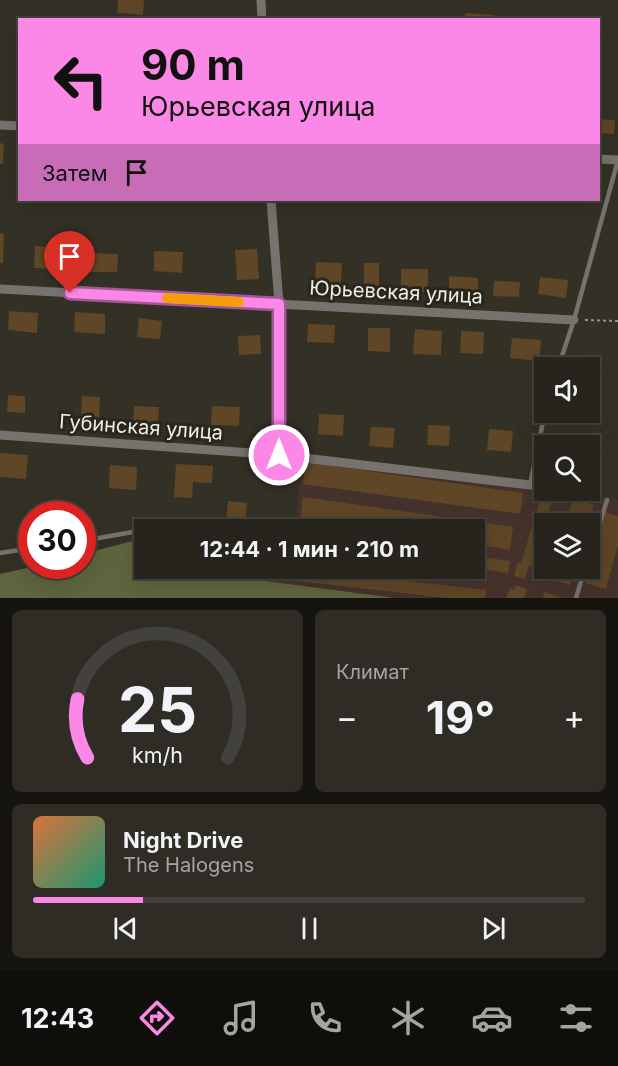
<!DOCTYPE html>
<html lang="ru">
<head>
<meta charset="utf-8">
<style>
	body { margin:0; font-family:Inter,sans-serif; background:#2e2c25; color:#f1f3f6; height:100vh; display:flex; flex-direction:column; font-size:22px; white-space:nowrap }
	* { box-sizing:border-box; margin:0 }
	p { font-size:20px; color:#a4a4a3 }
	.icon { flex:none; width:33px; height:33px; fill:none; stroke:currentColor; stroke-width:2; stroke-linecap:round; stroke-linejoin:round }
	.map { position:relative; height:598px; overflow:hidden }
	.panel { display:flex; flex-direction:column; gap:12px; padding:12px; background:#15140f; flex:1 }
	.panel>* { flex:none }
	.top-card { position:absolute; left:18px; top:18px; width:582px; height:183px; border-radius:0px; box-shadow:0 6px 24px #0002,0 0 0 2px #42413b; background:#fb87e6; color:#111; overflow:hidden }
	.buttons { position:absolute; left:534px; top:357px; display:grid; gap:12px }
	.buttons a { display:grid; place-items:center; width:66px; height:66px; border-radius:0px; background:#26241c; box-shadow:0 6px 24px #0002,0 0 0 2px #42413b; font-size:30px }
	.speed { position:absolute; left:18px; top:501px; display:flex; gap:12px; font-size:30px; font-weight:700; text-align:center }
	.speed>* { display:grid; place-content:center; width:78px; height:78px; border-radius:50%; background:#26241c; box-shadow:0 6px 24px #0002,0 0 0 2px #42413b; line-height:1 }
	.speed .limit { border:9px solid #d22; background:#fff; color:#111 }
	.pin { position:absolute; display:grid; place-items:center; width:51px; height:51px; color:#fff; margin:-62px -26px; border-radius:50% 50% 50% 0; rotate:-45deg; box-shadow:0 0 6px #0007 }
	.pin .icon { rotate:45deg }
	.me { position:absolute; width:66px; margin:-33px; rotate:0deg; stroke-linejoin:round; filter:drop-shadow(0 0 4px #0008) }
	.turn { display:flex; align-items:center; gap:21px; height:126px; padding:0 24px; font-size:27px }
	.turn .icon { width:78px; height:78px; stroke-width:2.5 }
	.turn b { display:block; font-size:42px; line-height:51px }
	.then { display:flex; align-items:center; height:57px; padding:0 24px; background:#0003; gap:12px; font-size:22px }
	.big { font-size:45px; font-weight:700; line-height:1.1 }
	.panel .widget { flex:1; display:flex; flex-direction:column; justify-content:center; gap:9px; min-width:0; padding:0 21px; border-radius:9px; background:#2e2c25 }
	.panel .dial { align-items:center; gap:0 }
	.dial svg { height:156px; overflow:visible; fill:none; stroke:#42413b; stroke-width:7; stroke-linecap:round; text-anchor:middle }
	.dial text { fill:#f1f3f6; stroke:none }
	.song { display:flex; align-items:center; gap:18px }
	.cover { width:72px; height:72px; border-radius:9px; background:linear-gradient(135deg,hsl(20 70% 55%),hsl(160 70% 35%)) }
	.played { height:6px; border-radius:3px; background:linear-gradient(90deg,#fb87e6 20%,#42413b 20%) }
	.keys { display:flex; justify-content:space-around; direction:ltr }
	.heat { display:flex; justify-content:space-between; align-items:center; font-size:33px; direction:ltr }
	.panel .tiles { flex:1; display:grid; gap:12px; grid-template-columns:1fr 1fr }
	.widget:last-child { grid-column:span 2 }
	.trip { position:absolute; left:134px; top:519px; width:351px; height:60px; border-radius:0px; background:#26241c; box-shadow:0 6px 24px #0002,0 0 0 2px #42413b; font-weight:700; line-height:60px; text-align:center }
	.tab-bar { display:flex; height:96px; justify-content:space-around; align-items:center; background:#0f0e0b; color:#a4a4a3 }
	.tab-bar .icon { width:42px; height:42px }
	.tab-bar .on { color:#fb87e6 }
	.tab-bar b { font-size:27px; color:#f1f3f6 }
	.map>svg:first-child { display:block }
</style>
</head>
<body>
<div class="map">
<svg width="618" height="598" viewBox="0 0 618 598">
	<rect width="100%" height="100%" fill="#333025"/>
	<path fill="#46322d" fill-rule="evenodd" d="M303,459L472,473L544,486V490L567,491L618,500V598H395L212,574V568H474V530L294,529ZM544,524H590V568H544Z"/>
	<g fill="#5f653e">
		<path d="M208,522L263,529H178Z"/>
		<path d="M144,538V568L212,569V574L395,598H0V574L36,566H82L83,554Z"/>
	</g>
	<g fill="#5e4626">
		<path d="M118,0H144L143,15L117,13Z"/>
		<path d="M465,13L495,15L494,20H464Z"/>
		<path d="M598,119L615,120L614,134L598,133Z"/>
		<path d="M0,143L4,144L3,164H0Z"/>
		<path d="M0,233L4,234L3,263H0Z"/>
		<path d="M35,246L61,248L60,269L34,268Z"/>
		<path d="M257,249L259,279L237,280L235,250Z"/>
		<path d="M154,251L183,252L182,273L154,271Z"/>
		<path d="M91,253L118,254L117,272H91Z"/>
		<path d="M316,262L342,263L341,285L315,284Z"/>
		<rect x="364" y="263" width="15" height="34"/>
		<rect x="401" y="269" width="27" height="23"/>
		<path d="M449,276L478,278V295L449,294Z"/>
		<path d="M540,277L568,280L566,298L538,294Z"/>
		<path d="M494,281L520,282L519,297L493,296Z"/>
		<path d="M9,311L38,313L37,333L8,330Z"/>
		<path d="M75,312L105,314V334L74,332Z"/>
		<path d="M139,318L162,321L160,339L137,337Z"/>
		<path d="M308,324L335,325L334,343L307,342Z"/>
		<path d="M368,328H390V352L368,351Z"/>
		<path d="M415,329L442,331L441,355L413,354Z"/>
		<path d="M461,331L484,332L483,354L460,353Z"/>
		<path d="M260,335L261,354L239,355L238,336Z"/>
		<path d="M512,338L541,340L539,361L510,358Z"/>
		<path d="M8,395L25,396V413L7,412Z"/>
		<path d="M82,396L100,397L99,419L81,418Z"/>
		<path d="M134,406L159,407L158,423L133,422Z"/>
		<path d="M212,406L240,407L239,426L211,425Z"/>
		<path d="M319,414L344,415L343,436L318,434Z"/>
		<path d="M428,425L450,426L449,446L427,445Z"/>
		<path d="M371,427L395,428L393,448L369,446Z"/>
		<path d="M489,429L513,431L511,452L487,450Z"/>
		<path d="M0,453L28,455L26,479L0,477Z"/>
		<path d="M305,462L523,493L520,514L303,484Z"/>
		<path d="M176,464L213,466L212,483L193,482L192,498L174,497Z"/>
		<path d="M110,465L137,467L136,490L109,488Z"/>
		<path d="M542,494L553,497L531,567L529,566L525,579L514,576L518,562L521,563Z"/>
		<path d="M303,497L513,527L510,550L474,544V530H372L300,519Z"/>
		<path d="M573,499L594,505L588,524H566Z"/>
		<path d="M228,501L247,503L245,525L226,523Z"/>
		<path d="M604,512L618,516V545L606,589L585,583Z"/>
		<path d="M474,556L510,561L508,573L474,568Z"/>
		<path d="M219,568H293L486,590L485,598H447L219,572Z"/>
		<path d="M553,568H575L570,585L549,579Z"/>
		<path d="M516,585L527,589L524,598H506L510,588L514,590Z"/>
		<path d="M544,592L562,597L561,598H543Z"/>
	</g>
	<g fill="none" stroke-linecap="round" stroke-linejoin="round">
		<path stroke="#96948b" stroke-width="2" stroke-dasharray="3 3" stroke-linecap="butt" d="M585,320L618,321"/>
		<g stroke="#77726e" stroke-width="4.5">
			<path d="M558,368L574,320L618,160"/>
			<path d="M530,485L545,412"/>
			<path d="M148,530L167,526L173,530"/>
			<path d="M82,541L144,530"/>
			<path d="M0,553L32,548"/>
			<path d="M590,555L607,500"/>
			<path d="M576,598L585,568"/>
		</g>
		<g stroke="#77726e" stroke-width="9">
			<path d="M261,0L262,20"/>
			<path d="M0,125L20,126"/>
			<path d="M598,159L618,160"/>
			<path d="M271,200L279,304V455"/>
			<path d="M0,289L574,320"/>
			<path d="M0,435L279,455L530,485"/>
		</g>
	</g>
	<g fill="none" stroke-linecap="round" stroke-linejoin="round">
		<g stroke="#a35896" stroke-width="15">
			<path id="route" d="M70,293L279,304V455"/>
		</g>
		<use href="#route" stroke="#fb87e6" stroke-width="10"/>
		<path stroke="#f59e0b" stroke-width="10" d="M167,298L239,302"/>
	</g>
	<g text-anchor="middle" stroke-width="6" stroke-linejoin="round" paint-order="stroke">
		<g font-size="20" fill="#edece5" stroke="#29261c">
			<text transform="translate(396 292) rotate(3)" y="7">Юрьевская улица</text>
			<text transform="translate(141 427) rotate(4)" y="7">Губинская улица</text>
		</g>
	</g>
</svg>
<div class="buttons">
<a><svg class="icon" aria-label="sound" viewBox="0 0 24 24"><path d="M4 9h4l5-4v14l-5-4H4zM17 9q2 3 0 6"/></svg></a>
<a><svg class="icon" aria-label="search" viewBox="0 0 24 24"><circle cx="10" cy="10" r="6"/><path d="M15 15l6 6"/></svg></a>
<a><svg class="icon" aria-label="layers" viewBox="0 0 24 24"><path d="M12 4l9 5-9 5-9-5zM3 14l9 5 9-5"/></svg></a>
</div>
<div class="speed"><div class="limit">30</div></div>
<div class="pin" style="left:70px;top:293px;background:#d93025"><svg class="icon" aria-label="arrive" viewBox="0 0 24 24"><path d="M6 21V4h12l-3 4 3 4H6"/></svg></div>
<svg class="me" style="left:279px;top:455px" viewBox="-20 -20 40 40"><circle r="17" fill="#fb87e6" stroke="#fff" stroke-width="3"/><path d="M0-11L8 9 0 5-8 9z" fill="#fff"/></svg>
<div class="trip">12:44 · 1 мин · 210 m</div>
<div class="top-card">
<div class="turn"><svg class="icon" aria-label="left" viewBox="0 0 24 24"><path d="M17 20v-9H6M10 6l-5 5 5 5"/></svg><div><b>90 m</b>Юрьевская улица</div></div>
<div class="then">Затем<svg class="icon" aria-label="arrive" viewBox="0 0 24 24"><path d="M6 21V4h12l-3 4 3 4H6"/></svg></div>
</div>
</div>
<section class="panel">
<div class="tiles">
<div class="widget dial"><svg viewBox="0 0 100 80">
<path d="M14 69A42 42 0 1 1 86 69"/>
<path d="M14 69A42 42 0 0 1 9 39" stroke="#fb87e6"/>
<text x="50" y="56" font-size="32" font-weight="700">25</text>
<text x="50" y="72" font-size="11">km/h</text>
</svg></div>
<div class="widget"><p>Климат</p>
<div class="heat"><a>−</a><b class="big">19°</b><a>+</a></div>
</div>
<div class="widget">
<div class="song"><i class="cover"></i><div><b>Night Drive</b><p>The Halogens</p></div></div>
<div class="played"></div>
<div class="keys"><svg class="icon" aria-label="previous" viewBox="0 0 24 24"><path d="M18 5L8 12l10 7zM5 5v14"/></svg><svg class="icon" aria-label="pause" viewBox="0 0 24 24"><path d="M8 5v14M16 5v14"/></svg><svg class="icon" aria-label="next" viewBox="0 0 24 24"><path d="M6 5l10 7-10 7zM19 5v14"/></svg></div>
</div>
</div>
</section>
<nav class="tab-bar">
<b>12:43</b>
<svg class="icon on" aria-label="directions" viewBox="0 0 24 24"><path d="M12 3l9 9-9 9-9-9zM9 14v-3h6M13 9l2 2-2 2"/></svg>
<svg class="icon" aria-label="music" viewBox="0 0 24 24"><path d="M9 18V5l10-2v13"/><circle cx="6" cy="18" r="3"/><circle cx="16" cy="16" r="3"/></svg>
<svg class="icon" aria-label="phone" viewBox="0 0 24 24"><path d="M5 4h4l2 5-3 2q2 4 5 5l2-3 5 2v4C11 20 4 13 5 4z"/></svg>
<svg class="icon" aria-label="climate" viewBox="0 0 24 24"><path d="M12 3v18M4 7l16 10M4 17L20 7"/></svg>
<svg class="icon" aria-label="car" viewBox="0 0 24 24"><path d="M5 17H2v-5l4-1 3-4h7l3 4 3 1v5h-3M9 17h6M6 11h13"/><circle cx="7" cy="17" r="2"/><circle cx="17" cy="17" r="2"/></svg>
<svg class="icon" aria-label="filters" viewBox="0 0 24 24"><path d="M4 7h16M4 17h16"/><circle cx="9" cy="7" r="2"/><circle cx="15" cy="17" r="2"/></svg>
</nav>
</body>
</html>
